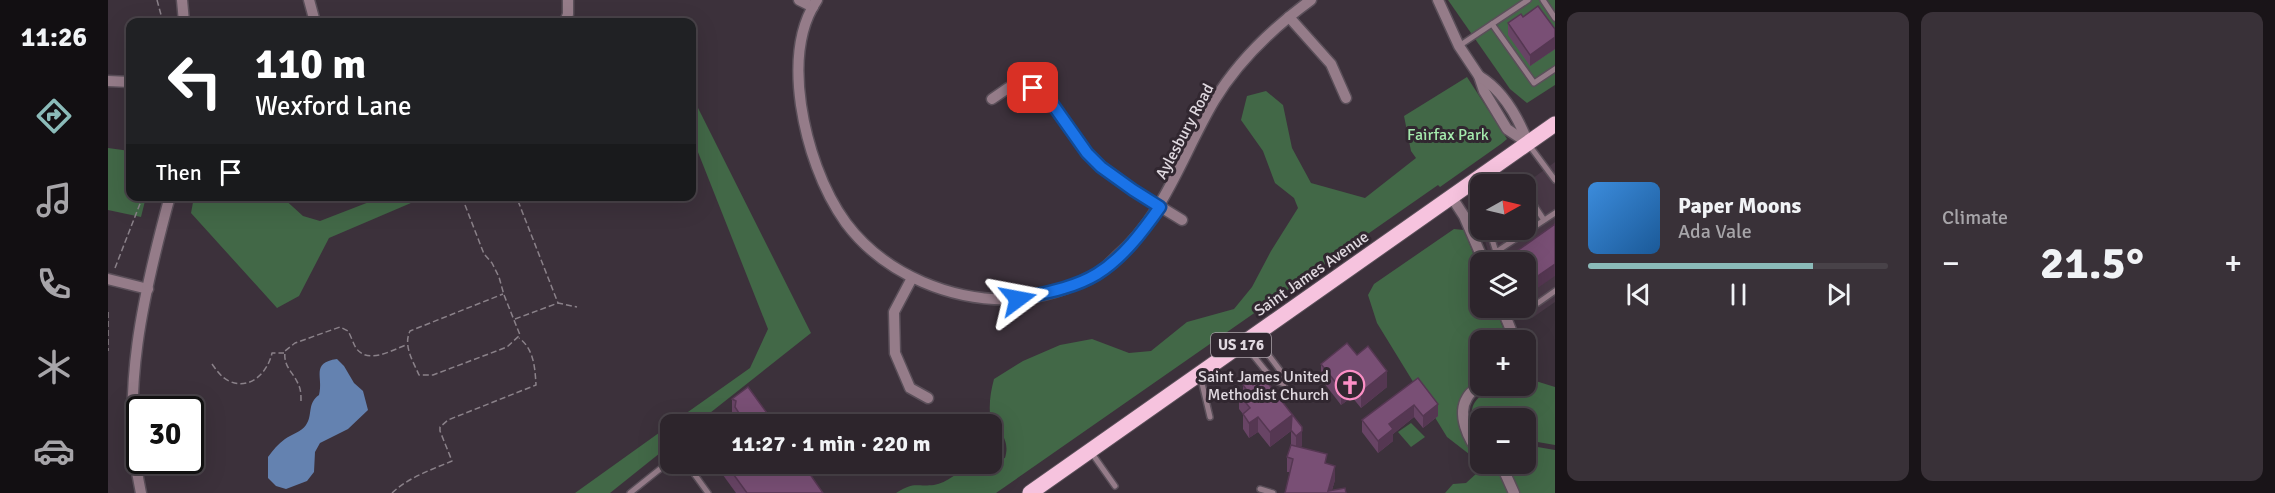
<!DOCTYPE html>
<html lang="en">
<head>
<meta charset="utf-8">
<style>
	body { margin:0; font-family:Signika,sans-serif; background:#393138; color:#f1f3f6; height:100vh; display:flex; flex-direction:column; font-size:22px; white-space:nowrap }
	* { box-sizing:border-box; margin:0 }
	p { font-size:20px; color:#a7a5a9 }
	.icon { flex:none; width:33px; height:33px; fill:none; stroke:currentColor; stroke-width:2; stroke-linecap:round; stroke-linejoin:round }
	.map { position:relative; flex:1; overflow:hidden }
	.side { display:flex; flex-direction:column; gap:12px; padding:12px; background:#191418; width:720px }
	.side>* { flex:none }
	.top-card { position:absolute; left:18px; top:18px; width:570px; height:183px; border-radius:12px; box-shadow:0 6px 24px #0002,0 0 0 2px #484248; background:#202124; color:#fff; overflow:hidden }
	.needle { width:39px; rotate:82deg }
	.tools { position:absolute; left:1362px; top:174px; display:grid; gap:12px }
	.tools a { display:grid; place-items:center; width:66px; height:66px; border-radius:12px; background:#2d252c; box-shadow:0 6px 24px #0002,0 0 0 2px #484248; font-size:30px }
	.speed { position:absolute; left:18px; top:396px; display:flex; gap:12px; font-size:30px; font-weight:700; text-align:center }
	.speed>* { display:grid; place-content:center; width:78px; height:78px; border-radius:50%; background:#2d252c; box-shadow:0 6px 24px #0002,0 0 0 2px #484248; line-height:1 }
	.speed .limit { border:3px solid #111; border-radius:9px; background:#fff; color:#111 }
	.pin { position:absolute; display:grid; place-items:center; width:51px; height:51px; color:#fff; margin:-26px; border-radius:12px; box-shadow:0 3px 9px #0006 }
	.me { position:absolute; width:66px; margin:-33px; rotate:77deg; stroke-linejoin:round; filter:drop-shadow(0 0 4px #0008) }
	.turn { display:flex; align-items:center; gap:21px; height:126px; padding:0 30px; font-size:27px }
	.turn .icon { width:78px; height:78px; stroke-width:2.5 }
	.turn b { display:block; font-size:42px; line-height:51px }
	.then { display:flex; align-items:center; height:57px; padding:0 30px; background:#0003; gap:12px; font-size:22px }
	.big { font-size:45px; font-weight:700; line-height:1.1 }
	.side .card { flex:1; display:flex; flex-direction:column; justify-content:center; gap:9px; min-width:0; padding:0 21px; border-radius:12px; background:#393138 }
	.song { display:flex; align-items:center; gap:18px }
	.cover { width:72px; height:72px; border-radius:9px; background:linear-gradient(135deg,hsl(210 70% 55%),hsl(210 70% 35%)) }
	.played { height:6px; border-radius:3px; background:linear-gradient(90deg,#8bbbb9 75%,#484248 75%) }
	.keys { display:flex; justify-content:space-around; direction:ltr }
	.heat { display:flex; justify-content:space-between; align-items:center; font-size:33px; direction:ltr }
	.side .tiles { flex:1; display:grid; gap:12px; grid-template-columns:repeat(2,1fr) }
	.trip { position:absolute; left:552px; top:414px; width:342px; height:60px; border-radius:12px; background:#2d252c; box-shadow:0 6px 24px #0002,0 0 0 2px #484248; font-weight:700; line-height:60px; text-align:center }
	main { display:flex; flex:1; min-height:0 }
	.tabs { display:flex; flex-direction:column; width:108px; justify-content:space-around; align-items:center; background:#120f12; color:#a7a5a9 }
	.tabs .icon { width:42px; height:42px }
	.tabs .selected { color:#8bbbb9 }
	.tabs b { font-size:27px; color:#f1f3f6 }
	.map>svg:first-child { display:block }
</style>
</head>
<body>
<main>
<nav class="tabs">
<b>11:26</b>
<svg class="icon selected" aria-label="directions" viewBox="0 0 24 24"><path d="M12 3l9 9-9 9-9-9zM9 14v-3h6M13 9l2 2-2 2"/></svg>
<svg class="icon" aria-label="music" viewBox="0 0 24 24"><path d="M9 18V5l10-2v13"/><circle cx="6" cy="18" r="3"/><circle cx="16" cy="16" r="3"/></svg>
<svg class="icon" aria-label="phone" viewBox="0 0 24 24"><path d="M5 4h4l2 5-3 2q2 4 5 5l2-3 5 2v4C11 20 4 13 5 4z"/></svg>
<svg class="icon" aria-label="climate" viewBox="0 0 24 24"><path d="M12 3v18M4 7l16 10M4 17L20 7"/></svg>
<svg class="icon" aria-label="car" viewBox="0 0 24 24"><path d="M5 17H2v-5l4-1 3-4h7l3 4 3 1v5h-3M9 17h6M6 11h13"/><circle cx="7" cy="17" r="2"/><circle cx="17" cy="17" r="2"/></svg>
</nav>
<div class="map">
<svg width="1447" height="493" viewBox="0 0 1447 493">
	<rect width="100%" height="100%" fill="#3c313b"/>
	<path fill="#493947" d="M1447,162V302L1424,318L1416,308L1418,262H1383L1374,230H1418L1417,184Z"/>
	<g fill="#426847">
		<path d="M1340,0H1447V85L1419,103L1402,89Z"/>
		<path d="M1359,77L1399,139L1393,144L1332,187L1330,185L888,493H788C807,481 806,487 826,485C839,483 851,472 860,464H884V460L897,458C904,434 884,429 882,414C881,402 883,390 886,379L915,361L952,345L984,339L1021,353L1043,351L1079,322L1126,309L1144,287L1163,251L1190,208L1186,198L1167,183L1155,151L1133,120L1139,96L1158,91L1175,105L1184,148L1203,183L1257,198L1308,158L1303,151L1296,116Z"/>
		<path d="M584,96L703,333L588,424H563L642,368L660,329L584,137Z"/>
		<path d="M0,148L22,151V196L38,197L33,217L0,210Z"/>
		<path d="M86,197H174L195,216L212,221L274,197H317L221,238L191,296L169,308L83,213Z"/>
		<path d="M1346,229L1356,230L1372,271V308H1387L1400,340H1372V376C1352,397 1349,397 1355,427L1372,437V464H1418V445L1447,450V493H1337L1345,484L1358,483L1369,473V465L1361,454L1339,437L1269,323L1260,295L1266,284Z"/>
		<path d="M1418,378L1447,387V445L1418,440V418H1372V432H1368C1359,407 1364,402 1384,386H1418Z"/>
		<path d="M1303,423L1317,437L1303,447L1290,432Z"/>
		<path d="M562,425V445L502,493H467Z"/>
	</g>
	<path fill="#6482b0" d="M229,359L236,366L246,383L255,391L260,410L240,429L212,443L207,452L206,472L199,481L178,489L168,486L160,478V457C165,450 170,444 177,439C184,434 193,432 198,425C205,415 199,403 211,395C216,377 202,363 229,359Z"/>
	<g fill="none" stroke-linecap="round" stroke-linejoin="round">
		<g stroke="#5a4f59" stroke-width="8">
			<g id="service">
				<path d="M1435,0L1447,18"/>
				<path d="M1384,24L1426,83L1447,69"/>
				<path d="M1351,46L1420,0"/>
				<path d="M1421,145L1447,180"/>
				<path d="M1418,200L1424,202L1436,220"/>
				<path d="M1381,230L1388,252L1447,213"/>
				<path d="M1388,252L1390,262"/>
				<path d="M1418,301L1421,305L1430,303L1447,291"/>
				<path d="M1148,338L1174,373L1176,384"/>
				<path d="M1136,344L1165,380L1176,384"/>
				<path d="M1092,375L1102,417"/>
				<path d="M983,452L1007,486"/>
				<path d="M579,464L600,493"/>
				<path d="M1152,489L1165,493"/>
				<path d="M522,493L562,461"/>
			</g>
		</g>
		<g stroke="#5a4f59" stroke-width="13">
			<g id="minor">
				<path d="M74,0L76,22"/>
				<path d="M201,0L207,22"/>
				<path d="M691,0L705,7"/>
				<path d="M709,0C688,31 688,70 693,105C699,145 714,190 738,223C777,275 846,303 910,299C936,297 965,287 988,275C995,270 1002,263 1008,257C1057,215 1074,155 1106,101C1130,61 1166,27 1203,0"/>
				<path d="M1330,0L1351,46L1371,76L1376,91L1399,129L1420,143"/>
				<path d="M1181,17L1223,64L1238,98"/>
				<path d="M457,22L460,14V0"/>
				<path d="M1371,76C1396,91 1410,117 1420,143"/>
				<path d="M0,81L22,82"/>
				<path d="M884,99L900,88H925L943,102L979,153L994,167L1025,190L1074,220"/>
				<path d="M1343,196L1356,216L1376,262"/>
				<path d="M804,278L786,312L787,353L802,388L820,398"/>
				<path d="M0,279L40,289"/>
				<path d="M1394,308L1407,340"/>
				<path d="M1372,385C1367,389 1362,392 1359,398C1349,414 1360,441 1372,452"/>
				<path d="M1388,464L1397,473L1406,493"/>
				<path d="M33,493C11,395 36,291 62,196"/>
			</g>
		</g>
		<g stroke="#5a4f59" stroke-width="17">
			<path id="primary" d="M922,493L1447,124"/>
		</g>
		<g stroke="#8a8189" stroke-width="1.5" stroke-dasharray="6 3" stroke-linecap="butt">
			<path d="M49,0L55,22"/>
			<path d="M410,201L450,303"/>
			<path d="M357,205L376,254L384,263L391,277L396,295L412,335L399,347L325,375H311C305,361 295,346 302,331L395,294"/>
			<path d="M7,268L35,196"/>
			<path d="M0,312V351"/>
			<path d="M407,319L450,303L469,307"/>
			<path d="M104,364C109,371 114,378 121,381C142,391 160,372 164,353H176"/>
			<path d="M193,401C193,396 193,390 191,386C186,372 175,368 177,351L187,343L232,327L240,331C243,336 245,343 248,348C260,365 284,350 298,345"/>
			<path d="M284,493C301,477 323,470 344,461L332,431V427L340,420L428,385C427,368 426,349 411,338"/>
		</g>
		<use href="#service" stroke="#957c89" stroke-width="5"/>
		<use href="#minor" stroke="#957c89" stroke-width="10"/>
		<use href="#primary" stroke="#f6c3de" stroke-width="15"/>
	</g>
	<g fill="#684465">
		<path d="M1415,17L1447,29V49L1422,66L1400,35V23Z"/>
		<path d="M1249,355L1279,387L1253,408L1244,397L1233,405L1213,379V364Z"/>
		<path d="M1310,378L1330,416L1315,428L1306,417L1285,434V441L1270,453L1254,432V420Z"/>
		<path d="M1135,385L1194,442V446L1192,447L1219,464L1227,480L1224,490L1238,493H1177L1182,472H1179V457L1183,445V431L1162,447L1150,432L1141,438L1135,429V414L1131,409V394L1135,391Z"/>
		<path d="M624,399L667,424L627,416L624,414Z"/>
		<path d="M607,464H695L715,493H628Z"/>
	</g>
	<g fill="#553752">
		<path d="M1447,37V49L1422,66V55Z"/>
		<path d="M1447,264V276L1418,296V284Z"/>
		<path d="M1279,371V387L1253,408V392Z"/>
		<path d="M1244,381V397L1233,405V389Z"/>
		<path d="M1330,404V416L1315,428V416Z"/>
		<path d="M1306,405V417L1285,434V441L1270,453V441L1281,424Z"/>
		<path d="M1184,415V430L1162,447V432Z"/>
		<path d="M1150,417V432L1141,438V423Z"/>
		<path d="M1194,427V446L1188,451V436Z"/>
		<path d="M1227,466V480L1223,493L1220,491Z"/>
	</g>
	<g fill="#794f75" stroke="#553752" stroke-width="1.5">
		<path d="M1430,6L1447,29V37L1422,55L1400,23L1413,14L1415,17Z"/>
		<path d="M1447,224V264L1418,284V262H1402L1399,258Z"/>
		<path d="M1239,343L1249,355L1260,346L1279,371L1253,392L1244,381L1233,389L1213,364Z"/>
		<path d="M1155,377L1194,427V431L1188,436L1183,430L1184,415L1162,432L1150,417L1141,423L1135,414L1142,408L1131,394L1138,389L1135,385L1142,380L1145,385Z"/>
		<path d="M1310,378L1330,404L1315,416L1306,405L1281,424L1285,429L1270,441L1254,420Z"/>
		<path d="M640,387L667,424H615L631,413L627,407L628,401L624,399Z"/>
		<path d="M1183,445L1219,454L1217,463L1227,466L1220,491L1237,488L1238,493H1177L1185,459L1179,457Z"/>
		<path d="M618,464H695L715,493H639Z"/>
	</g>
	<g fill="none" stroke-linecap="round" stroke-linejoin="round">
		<g stroke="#114b97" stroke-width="15">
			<path id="route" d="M910,299C937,293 966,288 989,274C1015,258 1035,231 1052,207L1025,190L993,167L979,153L943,102L925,88"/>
		</g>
		<use href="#route" stroke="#1a73e8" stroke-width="10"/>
	</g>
	<defs>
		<g id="church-ring" transform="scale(1.5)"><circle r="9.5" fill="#312730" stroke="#fb8fc5" stroke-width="1.5"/><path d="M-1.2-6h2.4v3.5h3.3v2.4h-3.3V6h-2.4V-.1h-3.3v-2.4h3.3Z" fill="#fb8fc5"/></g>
	</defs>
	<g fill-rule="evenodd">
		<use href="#church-ring" x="1242" y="385"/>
	</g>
	<g text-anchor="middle" stroke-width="6" stroke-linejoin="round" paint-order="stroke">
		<rect fill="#312730" stroke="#aca4ab" stroke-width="1.5" x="1103" y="333" width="60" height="24" rx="4.5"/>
		<g font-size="15" font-weight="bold" fill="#e0d9e0">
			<text x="1133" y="350">US 176</text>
		</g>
		<g font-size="16" fill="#e0d9e0" stroke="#312730">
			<text transform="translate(1076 131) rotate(-62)" y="6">Aylesbury Road</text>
			<text transform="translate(1203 273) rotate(-35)" y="6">Saint James Avenue</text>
		</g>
		<g font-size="16" fill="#a4e9ac" stroke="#312730">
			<text x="1340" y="140">Fairfax Park</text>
		</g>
		<g font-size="16" fill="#e0d9e0" stroke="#312730" text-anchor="end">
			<text x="1221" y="382">Saint James United<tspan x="1221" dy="18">Methodist Church</tspan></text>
		</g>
	</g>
</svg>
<div class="tools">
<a><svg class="needle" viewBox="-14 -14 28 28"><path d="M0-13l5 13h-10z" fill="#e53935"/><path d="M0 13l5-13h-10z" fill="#a7a5a9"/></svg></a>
<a><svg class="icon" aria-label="layers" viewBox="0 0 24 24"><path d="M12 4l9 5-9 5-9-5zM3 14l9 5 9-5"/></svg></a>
<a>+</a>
<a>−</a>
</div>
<div class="speed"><div class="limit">30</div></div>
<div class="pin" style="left:925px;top:88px;background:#d93025"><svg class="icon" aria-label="arrive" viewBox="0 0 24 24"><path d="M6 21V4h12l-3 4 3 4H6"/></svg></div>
<svg class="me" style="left:910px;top:299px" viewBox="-20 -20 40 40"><path d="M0-17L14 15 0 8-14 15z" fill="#1a73e8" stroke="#fff" stroke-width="4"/></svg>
<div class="trip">11:27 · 1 min · 220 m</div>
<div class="top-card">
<div class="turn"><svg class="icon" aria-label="left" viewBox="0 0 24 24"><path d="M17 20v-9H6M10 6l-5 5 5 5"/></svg><div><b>110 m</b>Wexford Lane</div></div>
<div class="then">Then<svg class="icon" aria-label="arrive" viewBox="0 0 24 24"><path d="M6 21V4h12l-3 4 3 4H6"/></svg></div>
</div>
</div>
<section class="side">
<div class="tiles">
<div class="card">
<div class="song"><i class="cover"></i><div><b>Paper Moons</b><p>Ada Vale</p></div></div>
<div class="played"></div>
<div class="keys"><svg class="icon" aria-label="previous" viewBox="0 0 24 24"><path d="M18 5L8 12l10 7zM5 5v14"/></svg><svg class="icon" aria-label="pause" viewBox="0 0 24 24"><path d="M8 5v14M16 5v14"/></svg><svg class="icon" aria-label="next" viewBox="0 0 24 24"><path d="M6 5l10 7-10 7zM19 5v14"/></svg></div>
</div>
<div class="card"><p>Climate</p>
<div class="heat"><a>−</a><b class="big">21.5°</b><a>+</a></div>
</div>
</div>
</section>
</main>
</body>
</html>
